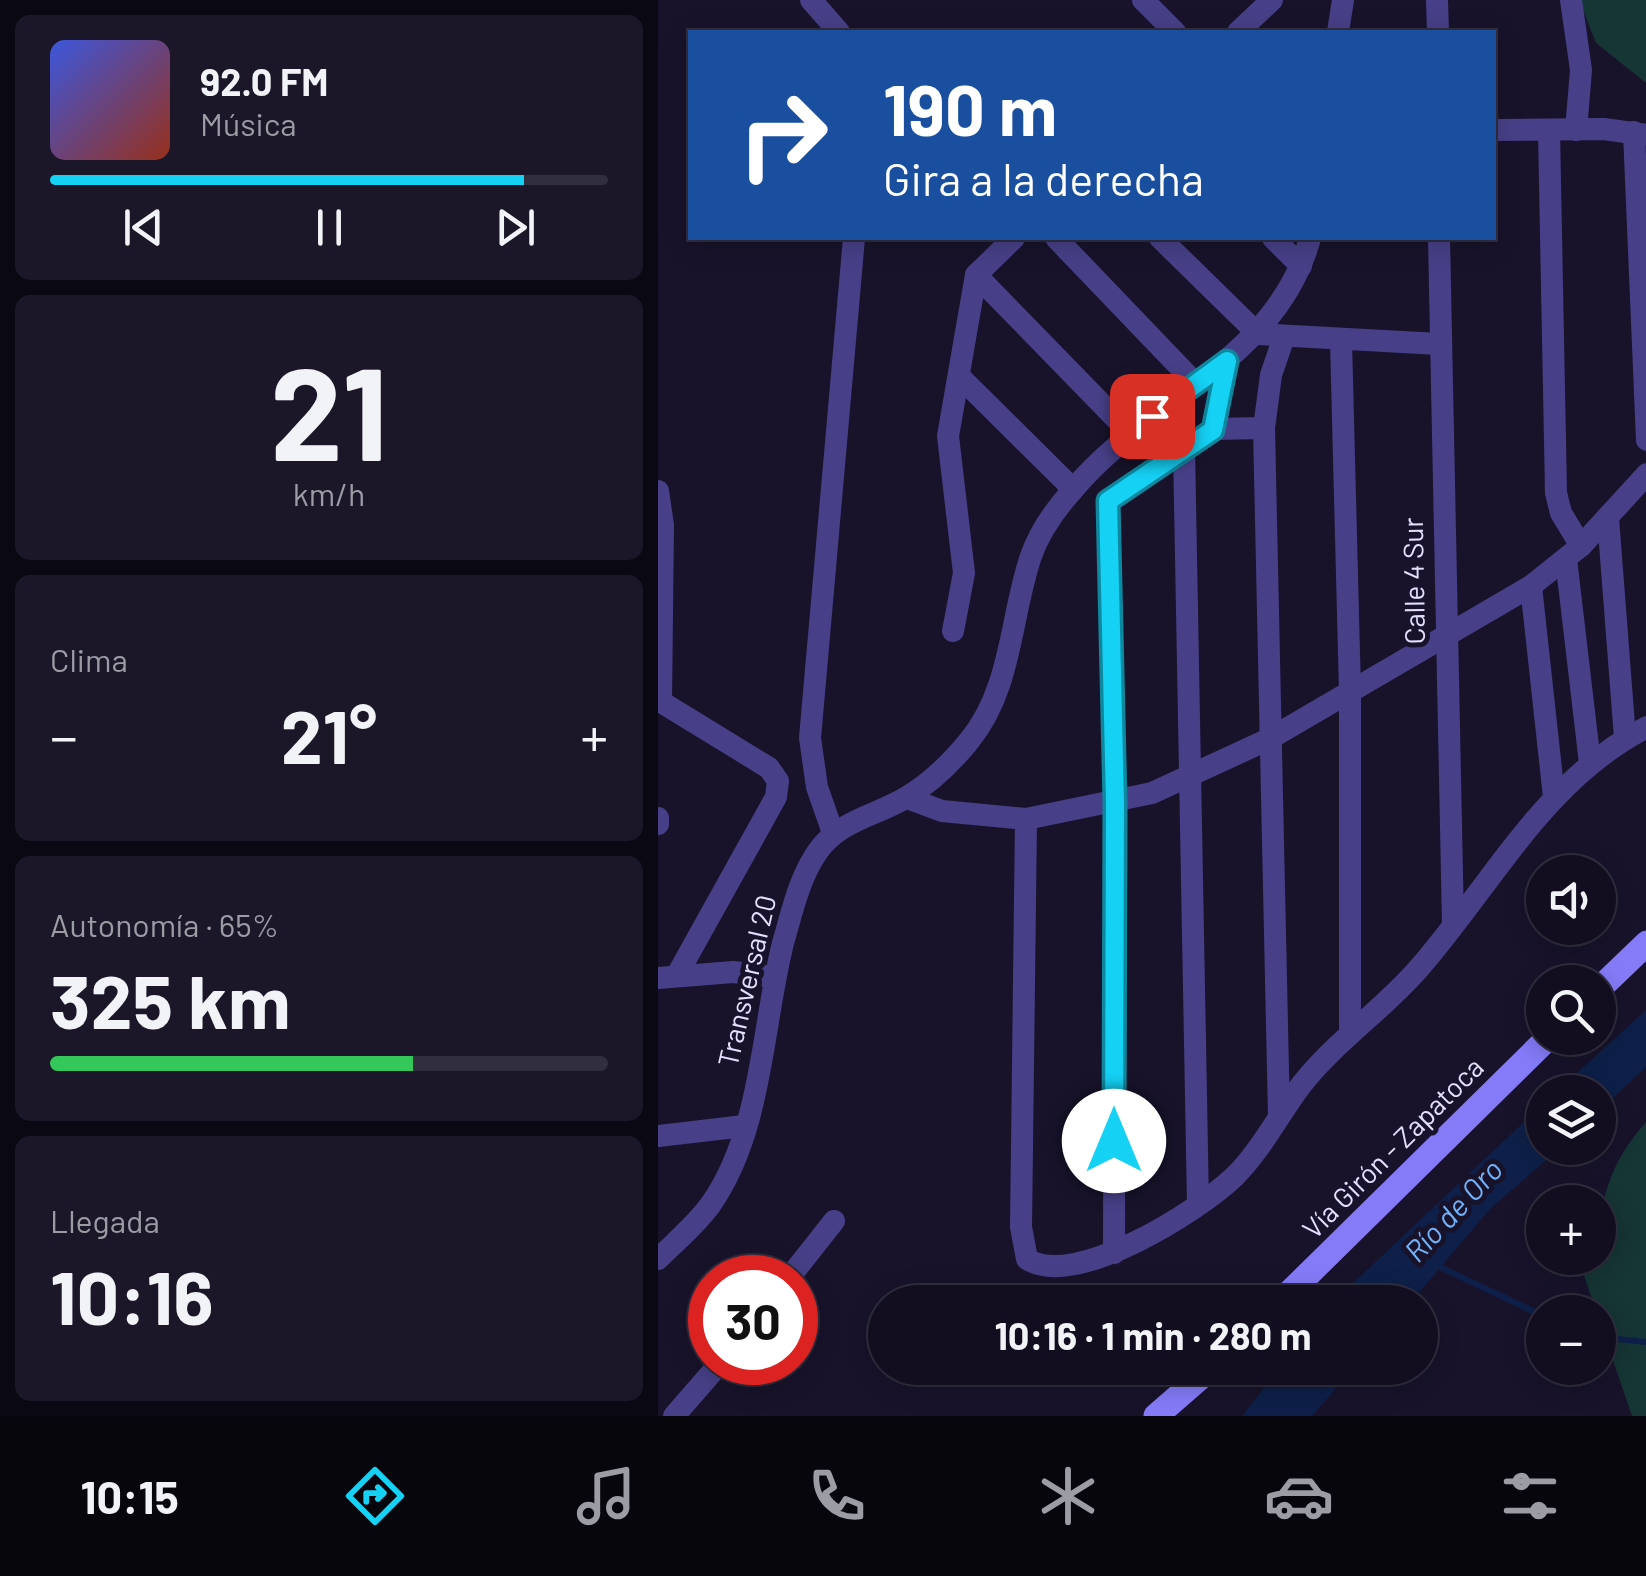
<!DOCTYPE html>
<html lang="es">
<head>
<meta charset="utf-8">
<style>
	body { margin:0; font-family:Barlow,sans-serif; background:#1b1729; color:#f1f3f6; height:100vh; display:flex; flex-direction:column; font-size:38px; white-space:nowrap }
	* { box-sizing:border-box; margin:0 }
	p { font-size:32px; color:#9c9ca5 }
	.icon { flex:none; width:55px; height:55px; fill:none; stroke:currentColor; stroke-width:2; stroke-linecap:round; stroke-linejoin:round }
	.map { position:relative; flex:1; overflow:hidden }
	.panel { display:flex; flex-direction:column; gap:15px; padding:15px; background:#0a0812; width:658px }
	.panel>* { flex:none }
	.guide { position:absolute; left:30px; top:30px; width:808px; height:210px; border-radius:0px; box-shadow:0 5px 25px #0003,0 0 0 2px #312e3e; background:#1a4fa0; color:#fff; overflow:hidden }
	.fabs { position:absolute; left:868px; top:855px; display:grid; gap:20px }
	.fabs a { display:grid; place-items:center; width:90px; height:90px; border-radius:50%; background:#120e20; box-shadow:0 5px 25px #0003,0 0 0 2px #312e3e; font-size:50px }
	.speed { position:absolute; left:30px; top:1255px; display:flex; gap:20px; font-size:50px; font-weight:700; text-align:center }
	.speed>* { display:grid; place-content:center; width:130px; height:130px; border-radius:50%; background:#120e20; box-shadow:0 5px 25px #0003,0 0 0 2px #312e3e; line-height:1 }
	.speed .limit { border:15px solid #d22; background:#fff; color:#111 }
	.pin { position:absolute; display:grid; place-items:center; width:85px; height:85px; color:#fff; margin:-42px; border-radius:20px; box-shadow:0 5px 15px #0006 }
	.me { position:absolute; width:110px; margin:-55px; rotate:0deg; stroke-linejoin:round; filter:drop-shadow(0 0 8px #0008) }
	.turn { display:flex; align-items:center; gap:35px; height:210px; padding:0 30px; font-size:45px }
	.turn .icon { width:130px; height:130px; stroke-width:2.5 }
	.turn b { display:block; font-size:70px; line-height:85px }
	.big { font-size:75px; font-weight:700; line-height:1.1 }
	.panel .tile { flex:1; display:flex; flex-direction:column; justify-content:center; gap:15px; min-width:0; padding:0 35px; border-radius:15px; background:#1b1729 }
	.panel .dial { align-items:center; gap:0 }
	.dial b { font-size:130px; line-height:1 }
	.song { display:flex; align-items:center; gap:30px }
	.cover { width:120px; height:120px; border-radius:15px; background:linear-gradient(135deg,hsl(230 70% 55%),hsl(10 70% 35%)) }
	.played { height:10px; border-radius:5px; background:linear-gradient(90deg,#15d1f4 85%,#312e3e 85%) }
	.keys { display:flex; justify-content:space-around; direction:ltr }
	.heat { display:flex; justify-content:space-between; align-items:center; font-size:55px; direction:ltr }
	.charge { height:15px; border-radius:8px; background:linear-gradient(90deg,#34c759 65%,#312e3e 0) }
	.trip { position:absolute; left:210px; top:1285px; width:570px; height:100px; border-radius:50px; background:#120e20; box-shadow:0 5px 25px #0003,0 0 0 2px #312e3e; font-weight:700; line-height:100px; text-align:center }
	.dock { display:flex; height:160px; justify-content:space-around; align-items:center; background:#07060d; color:#9c9ca5 }
	.dock .icon { width:70px; height:70px }
	.dock .current { color:#15d1f4 }
	.dock b { font-size:45px; color:#f1f3f6 }
	main { display:flex; flex:1; min-height:0 }
	.map>svg:first-child { display:block }
</style>
</head>
<body>
<main>
<section class="panel">
<div class="tile">
<div class="song"><i class="cover"></i><div><b>92.0 FM</b><p>Música</p></div></div>
<div class="played"></div>
<div class="keys"><svg class="icon" aria-label="previous" viewBox="0 0 24 24"><path d="M18 5L8 12l10 7zM5 5v14"/></svg><svg class="icon" aria-label="pause" viewBox="0 0 24 24"><path d="M8 5v14M16 5v14"/></svg><svg class="icon" aria-label="next" viewBox="0 0 24 24"><path d="M6 5l10 7-10 7zM19 5v14"/></svg></div>
</div>
<div class="tile dial"><b>21</b><p>km/h</p></div>
<div class="tile"><p>Clima</p>
<div class="heat"><a>−</a><b class="big">21°</b><a>+</a></div>
</div>
<div class="tile"><p>Autonomía · 65%</p><b class="big">325 km</b><div class="charge"></div></div>
<div class="tile"><p>Llegada</p><b class="big">10:16</b></div>
</section>
<div class="map">
<svg width="989" height="1416" viewBox="0 0 989 1416">
	<rect width="100%" height="100%" fill="#18132b"/>
	<g fill="#163535">
		<path d="M921,0H988V83L938,43Z"/>
		<path d="M988,1122L989,1416H974L920,1258H940C940,1204 951,1163 988,1122Z"/>
	</g>
	<g fill="#0e2049">
		<path d="M988,1010V1067L940,1112V1092H898Z"/>
		<path d="M885,1104V1148H902L832,1209L753,1302H675Z"/>
		<path d="M622,1368H696L654,1416H584Z"/>
	</g>
	<g fill="none" stroke-linecap="round" stroke-linejoin="round">
		<g stroke="#0e2049" stroke-width="6">
			<path d="M778,1265L885,1316"/>
			<path d="M940,1337L989,1342"/>
		</g>
		<g stroke="#474088" stroke-width="22">
			<path d="M153,0L181,32"/>
			<path d="M485,0L517,32"/>
			<path d="M779,0L780,32"/>
			<path d="M913,0L923,70L918,130"/>
			<path d="M580,32L614,0"/>
			<path d="M680,32L685,0"/>
			<path d="M835,130L946,129L989,135"/>
			<path d="M891,131L898,493L903,513L923,546"/>
			<path d="M976,132L989,440"/>
			<path d="M398,238L537,383"/>
			<path d="M502,238L600,334L781,344"/>
			<path d="M615,238L643,266"/>
			<path d="M781,238L795,924"/>
			<path d="M318,275L472,433"/>
			<path d="M683,341L692,692V1031"/>
			<path d="M302,377L415,489"/>
			<path d="M555,429L606,428"/>
			<path d="M526,448L540,1204"/>
			<path d="M0,491L5,525L3,701"/>
			<path d="M950,518L967,738"/>
			<path d="M908,559L932,763"/>
			<path d="M873,586L896,797"/>
			<path d="M295,631L306,573L290,436L318,275L356,238"/>
			<path d="M0,700L111,768L120,781L118,797L19,975"/>
			<path d="M249,798L284,811L368,819L494,793L611,739L873,586L923,546L989,474"/>
			<path d="M0,818V824"/>
			<path d="M368,819L363,1227L369,1259C416,1290 541,1211 577,1176C604,1149 621,1114 644,1084C679,1040 726,1009 762,967C835,883 887,779 989,727"/>
			<path d="M175,833L159,787L152,738L196,238"/>
			<path d="M0,978L75,972L117,977"/>
			<path d="M621,1117L606,428L613,375L626,337"/>
			<path d="M0,1136L86,1126"/>
			<path d="M456,1253L457,803L450,501L555,429L569,361"/>
			<path d="M0,1259C18,1241 38,1225 53,1204C104,1131 104,1027 125,943C134,912 141,878 160,851C182,820 218,816 249,797C272,783 294,762 311,741C354,689 352,618 373,556C381,533 397,510 413,492C488,400 619,361 652,238"/>
			<path d="M131,1278L176,1221"/>
			<path d="M16,1416L63,1362"/>
		</g>
		<g stroke="#857bf9" stroke-width="25">
			<path d="M940,990L989,943"/>
			<path d="M622,1302L890,1038"/>
			<path d="M498,1416L553,1368"/>
		</g>
	</g>
	<g fill="none" stroke-linecap="round" stroke-linejoin="round">
		<g stroke="#0e889f" stroke-width="25">
			<path id="route" d="M456,1141L457,803L450,501L555,430L569,361L494,416"/>
		</g>
		<use href="#route" stroke="#15d1f4" stroke-width="18"/>
	</g>
	<g text-anchor="middle" stroke-width="10" stroke-linejoin="round" paint-order="stroke">
		<g font-size="28" fill="#e4dffd" stroke="#18132b">
			<text transform="translate(756 581) rotate(-91)" y="10">Calle 4 Sur</text>
			<text transform="translate(89 981) rotate(-77)" y="10">Transversal 20</text>
			<text transform="translate(735 1148) rotate(-45)" y="10">Vía Girón - Zapatoca</text>
		</g>
		<g font-size="30" font-style="italic" fill="#72b2f8" stroke="#18132b">
			<text transform="translate(796 1211) rotate(-47)" y="10">Río de Oro</text>
		</g>
	</g>
</svg>
<div class="fabs">
<a><svg class="icon" aria-label="sound" viewBox="0 0 24 24"><path d="M4 9h4l5-4v14l-5-4H4zM17 9q2 3 0 6"/></svg></a>
<a><svg class="icon" aria-label="search" viewBox="0 0 24 24"><circle cx="10" cy="10" r="6"/><path d="M15 15l6 6"/></svg></a>
<a><svg class="icon" aria-label="layers" viewBox="0 0 24 24"><path d="M12 4l9 5-9 5-9-5zM3 14l9 5 9-5"/></svg></a>
<a>+</a>
<a>−</a>
</div>
<div class="speed"><div class="limit">30</div></div>
<div class="pin" style="left:494px;top:416px;background:#d93025"><svg class="icon" aria-label="arrive" viewBox="0 0 24 24"><path d="M6 21V4h12l-3 4 3 4H6"/></svg></div>
<svg class="me" style="left:456px;top:1141px" viewBox="-20 -20 40 40"><circle r="19" fill="#fff"/><path d="M0-13L10 11 0 6-10 11z" fill="#15d1f4"/></svg>
<div class="trip">10:16 · 1 min · 280 m</div>
<div class="guide">
<div class="turn"><svg class="icon" aria-label="right" viewBox="0 0 24 24"><path d="M7 20v-9h11M14 6l5 5-5 5"/></svg><div><b>190 m</b>Gira a la derecha</div></div>
</div>
</div>
</main>
<nav class="dock">
<b>10:15</b>
<svg class="icon current" aria-label="directions" viewBox="0 0 24 24"><path d="M12 3l9 9-9 9-9-9zM9 14v-3h6M13 9l2 2-2 2"/></svg>
<svg class="icon" aria-label="music" viewBox="0 0 24 24"><path d="M9 18V5l10-2v13"/><circle cx="6" cy="18" r="3"/><circle cx="16" cy="16" r="3"/></svg>
<svg class="icon" aria-label="phone" viewBox="0 0 24 24"><path d="M5 4h4l2 5-3 2q2 4 5 5l2-3 5 2v4C11 20 4 13 5 4z"/></svg>
<svg class="icon" aria-label="climate" viewBox="0 0 24 24"><path d="M12 3v18M4 7l16 10M4 17L20 7"/></svg>
<svg class="icon" aria-label="car" viewBox="0 0 24 24"><path d="M5 17H2v-5l4-1 3-4h7l3 4 3 1v5h-3M9 17h6M6 11h13"/><circle cx="7" cy="17" r="2"/><circle cx="17" cy="17" r="2"/></svg>
<svg class="icon" aria-label="filters" viewBox="0 0 24 24"><path d="M4 7h16M4 17h16"/><circle cx="9" cy="7" r="2"/><circle cx="15" cy="17" r="2"/></svg>
</nav>
</body>
</html>
